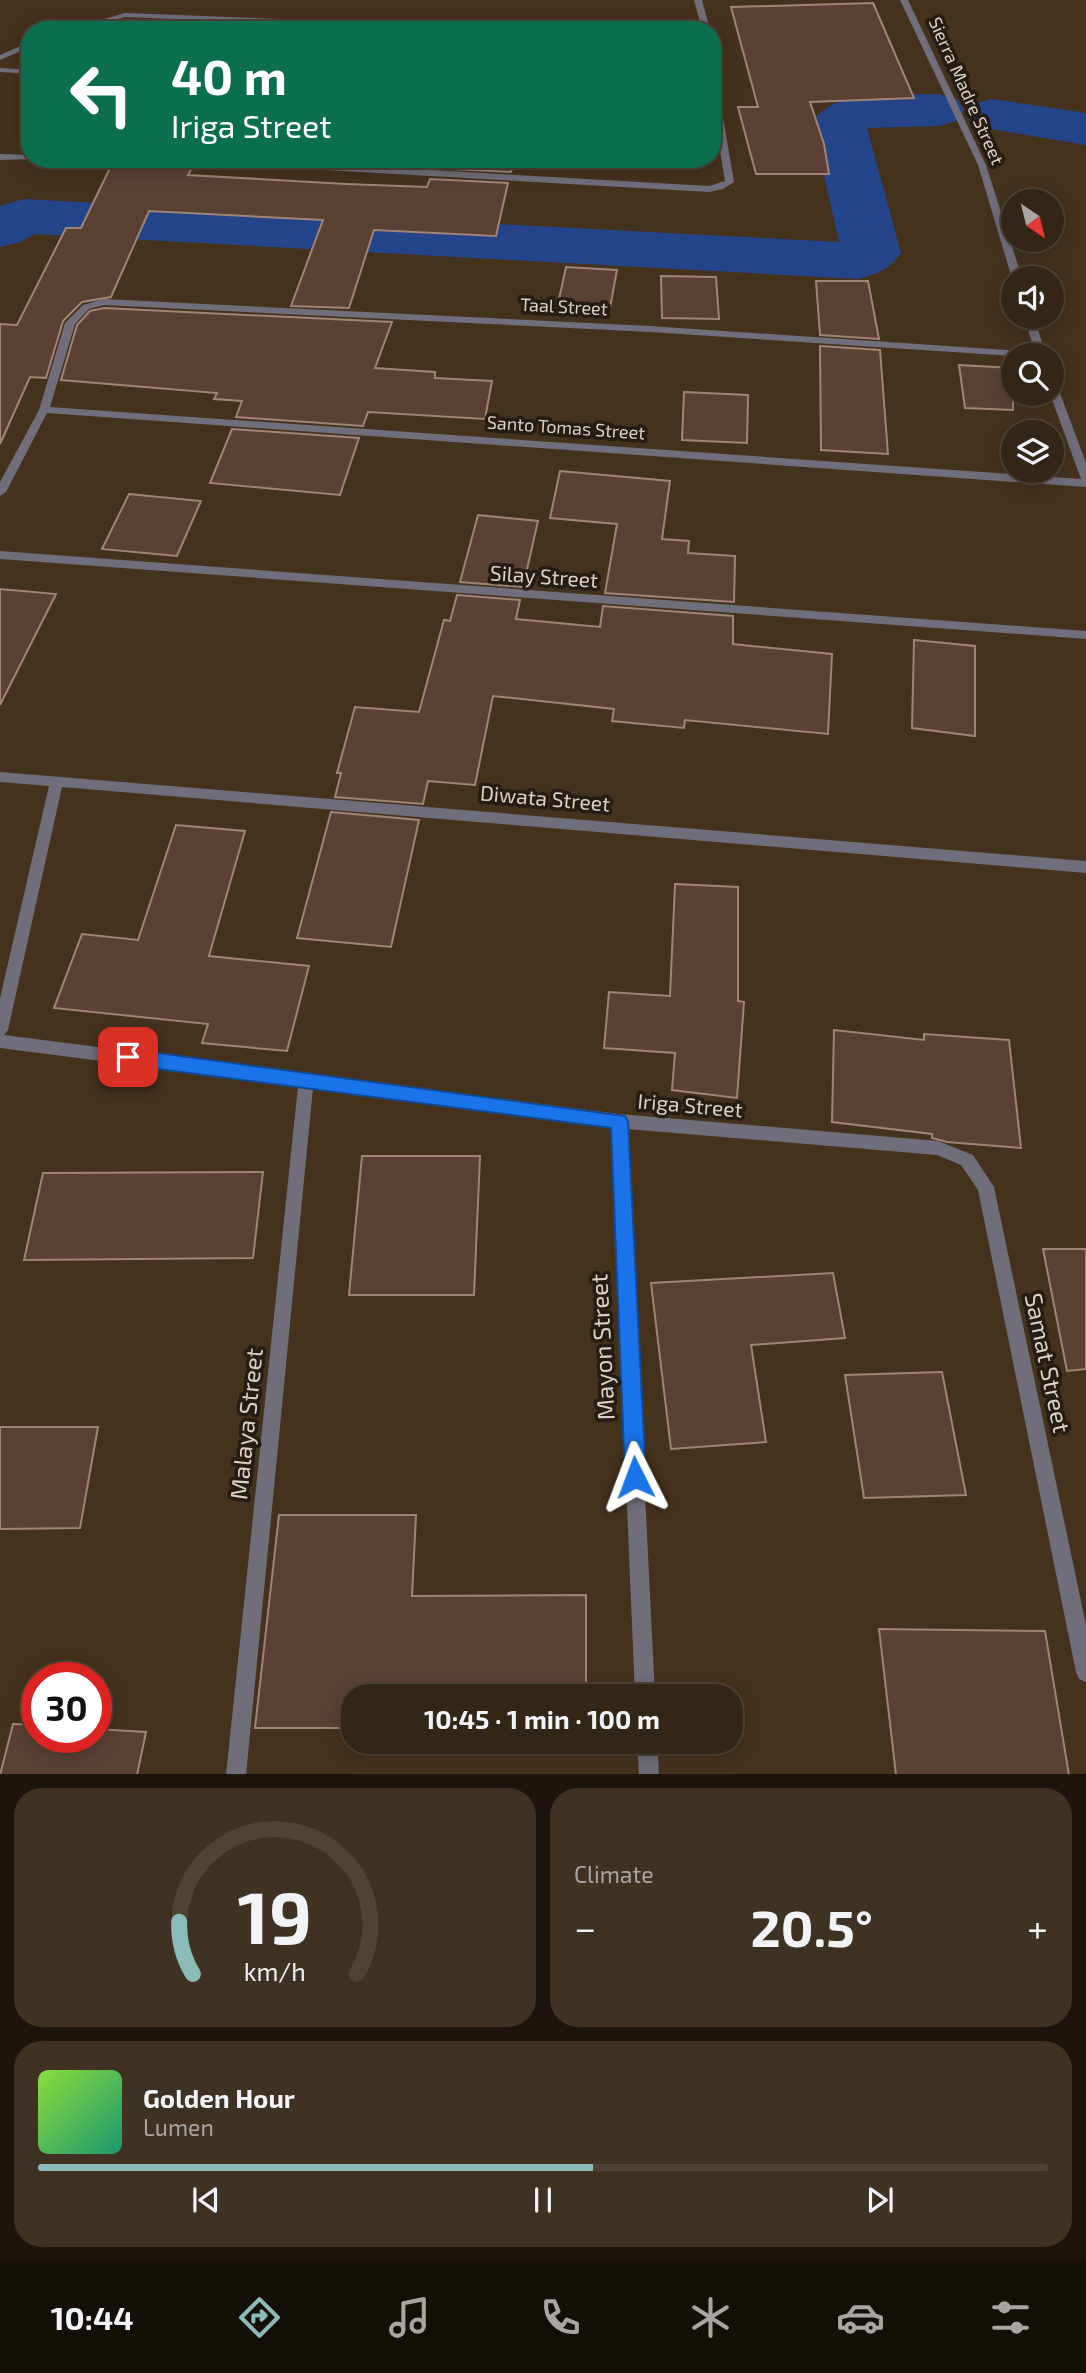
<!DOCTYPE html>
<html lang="en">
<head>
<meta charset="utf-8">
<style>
	body { margin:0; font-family:"Exo 2",sans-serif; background:#3f3223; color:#f1f3f6; height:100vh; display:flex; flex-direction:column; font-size:26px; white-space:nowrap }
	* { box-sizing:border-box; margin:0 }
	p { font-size:23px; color:#a9a5a1 }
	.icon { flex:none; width:38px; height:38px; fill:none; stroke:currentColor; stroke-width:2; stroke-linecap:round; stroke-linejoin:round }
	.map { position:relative; height:1774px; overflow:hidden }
	.panel { display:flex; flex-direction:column; gap:14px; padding:14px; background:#1d150c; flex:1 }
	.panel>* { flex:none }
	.hud { position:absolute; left:21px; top:21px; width:700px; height:147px; border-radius:28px; box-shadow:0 4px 18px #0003,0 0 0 2px #4e4335; background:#0b6e4f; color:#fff; overflow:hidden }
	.needle { width:46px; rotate:145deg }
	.buttons { position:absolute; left:1001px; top:189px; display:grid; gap:14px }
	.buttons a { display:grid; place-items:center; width:63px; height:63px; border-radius:50%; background:#342616; box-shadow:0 4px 18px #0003,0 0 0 2px #4e4335; font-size:35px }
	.speed { position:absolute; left:21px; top:1662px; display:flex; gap:14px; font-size:35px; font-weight:700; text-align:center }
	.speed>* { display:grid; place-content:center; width:91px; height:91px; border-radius:50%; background:#342616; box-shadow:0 4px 18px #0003,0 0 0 2px #4e4335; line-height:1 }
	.speed .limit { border:10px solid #d22; background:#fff; color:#111 }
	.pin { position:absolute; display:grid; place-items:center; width:60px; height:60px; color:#fff; margin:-30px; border-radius:14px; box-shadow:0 4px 10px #0006 }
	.me { position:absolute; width:77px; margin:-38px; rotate:357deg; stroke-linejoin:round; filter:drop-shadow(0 0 5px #0008) }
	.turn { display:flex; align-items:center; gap:24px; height:147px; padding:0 35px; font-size:32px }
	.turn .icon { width:91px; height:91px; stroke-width:2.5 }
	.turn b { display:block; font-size:49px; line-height:60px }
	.big { font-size:52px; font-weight:700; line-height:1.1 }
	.panel .tile { flex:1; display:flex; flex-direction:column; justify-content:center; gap:10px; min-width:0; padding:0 24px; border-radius:28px; background:#3f3223 }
	.panel .dial { align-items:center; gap:0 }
	.dial svg { height:182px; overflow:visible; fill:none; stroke:#4e4335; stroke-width:7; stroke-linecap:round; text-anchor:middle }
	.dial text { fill:#f1f3f6; stroke:none }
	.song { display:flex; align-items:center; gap:21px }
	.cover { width:84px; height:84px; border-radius:10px; background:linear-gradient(135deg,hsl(90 70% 55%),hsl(160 70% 35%)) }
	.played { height:7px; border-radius:4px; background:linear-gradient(90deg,#8bbbb9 55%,#4e4335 55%) }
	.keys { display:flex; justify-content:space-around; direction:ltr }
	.heat { display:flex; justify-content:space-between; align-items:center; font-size:38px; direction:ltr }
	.panel .tiles { flex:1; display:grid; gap:14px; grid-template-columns:1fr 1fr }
	.tile:last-child { grid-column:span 2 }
	.trip { position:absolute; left:341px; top:1684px; width:402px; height:70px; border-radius:28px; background:#342616; box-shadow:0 4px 18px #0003,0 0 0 2px #4e4335; font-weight:700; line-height:70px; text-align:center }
	.menu { display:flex; height:112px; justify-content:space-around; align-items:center; background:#150f09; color:#a9a5a1 }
	.menu .icon { width:49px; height:49px }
	.menu .selected { color:#8bbbb9 }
	.menu b { font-size:32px; color:#f1f3f6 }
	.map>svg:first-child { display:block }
</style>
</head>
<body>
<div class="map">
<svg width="1086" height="1775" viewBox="0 0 1086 1775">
	<rect width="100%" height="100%" fill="#45321d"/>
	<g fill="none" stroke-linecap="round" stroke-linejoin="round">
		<g fill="#25458a" fill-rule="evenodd">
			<path d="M938,94L957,99L964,110L957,121L938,126L867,128L901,253C889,270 877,274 858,279L35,234L21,242L0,247V206L24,199L839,242L812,122C837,86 899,96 938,94Z"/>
			<path d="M992,99L1086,113V145L973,126L966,115L973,104Z"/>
		</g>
	</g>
	<g fill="#5b4034" stroke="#a28476" stroke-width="2">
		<path d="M873,3L914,98L810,102L824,144L829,174H756L738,107H758L731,7Z"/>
		<path d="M436,159H514L511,172L433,168Z"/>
		<path d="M111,166L192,168L188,175L346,184L427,187L430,179L508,183L496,236L374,230L349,308L291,306L323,220L149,211L111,297L82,302L63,321L46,378L30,377L0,444V324L17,325L66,228H81Z"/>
		<path d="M566,267L617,270L610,308L558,304Z"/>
		<path d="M661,276L716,277L719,319L662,318Z"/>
		<path d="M816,281H868L879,339L820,335Z"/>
		<path d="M104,308L392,322L375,368L435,372V378L492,381L485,419L368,412L363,426L236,417L242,401L214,399L217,393L61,380L77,325L90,311Z"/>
		<path d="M820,346L880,350L888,454L821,450Z"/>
		<path d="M959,365L1013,368V410L965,408Z"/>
		<path d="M684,392L748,395L747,443L682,440Z"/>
		<path d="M232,429L359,438L340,495L210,483Z"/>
		<path d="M560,471L670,481L662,539L689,541L688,553L735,556L734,602L605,593L617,524L550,518Z"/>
		<path d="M129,494L201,501L177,556L102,549Z"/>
		<path d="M478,515L538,521L523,587L460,582Z"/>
		<path d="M0,589L56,594L0,705Z"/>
		<path d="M457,595L520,600L516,619L600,627L603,606L733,616V644L832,654L828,734L685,720L684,728L612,721L614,709L493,696L475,785L428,781L423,804L335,797L341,773H337L355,707L419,712L444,620L450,621Z"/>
		<path d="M914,640L975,646V736L912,728Z"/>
		<path d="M331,812L419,820L391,947L297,938Z"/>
		<path d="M176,825L245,831L209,956L309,966L287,1051L202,1043L208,1024L54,1008L82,934L138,940Z"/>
		<path d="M675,884L738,887V1001L744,1002L737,1098L672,1090L675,1053L604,1048L609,992L670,996Z"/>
		<path d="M834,1030L924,1040V1034L1009,1040L1021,1148L947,1142L932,1138V1134L832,1122Z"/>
		<path d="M362,1156H480L474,1295H349Z"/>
		<path d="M263,1172L253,1258L24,1260L43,1173Z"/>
		<path d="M1043,1249H1086V1369L1067,1371Z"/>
		<path d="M833,1273L845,1338L751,1345L766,1442L671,1449L651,1283Z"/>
		<path d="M942,1372L966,1495L864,1498L845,1375Z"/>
		<path d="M0,1427H98L80,1528L0,1529Z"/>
		<path d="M279,1515H416L412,1596L586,1595V1696H354V1728H255Z"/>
		<path d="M879,1629L1045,1631L1069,1775H896Z"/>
		<path d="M13,1724L37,1725V1738H96V1729L146,1732L137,1775H0Z"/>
	</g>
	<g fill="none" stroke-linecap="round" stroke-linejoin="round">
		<g fill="#6f6e7a" fill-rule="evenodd">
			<path d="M694,0H702L710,30H702Z"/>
			<path d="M900,0H908L986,165L1022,278H1012L978,165Z"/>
			<path d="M125,13L511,28L515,30H444L125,17L81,30H67Z"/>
			<path d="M30,42V47L0,60V55Z"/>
			<path d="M0,68L30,70V74L0,72Z"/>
			<path d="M712,74L716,76L734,182L723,189L709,192L307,169L71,162L67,159L307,163L709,186L725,181L712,102Z"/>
			<path d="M0,154L30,155V159H34L0,160Z"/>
			<path d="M104,299L650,326L1035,352L1024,317H1034L1046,355L1013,356L650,332L104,305L89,309L75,324L50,407L1081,479L1050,394H1052V382L1057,385L1086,463V487L47,413L6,492L0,496V482L39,410L65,323L83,305Z"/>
			<path d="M0,551L1086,631V639L0,559Z"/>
			<path d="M0,772L1086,861V873L62,787L8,1030L4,1035L619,1114L938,1141L973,1155L994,1187L1086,1625V1682L1079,1679L1076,1672L978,1190L961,1165L937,1155L627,1129L655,1696H635L611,1127L313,1088L246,1775H226L298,1086L0,1048V998L49,786L0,782Z"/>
			<path d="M637,1741H657L659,1775H639Z"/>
		</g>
	</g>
	<path fill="#1a73e8" stroke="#114b97" stroke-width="2" d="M128,1049L625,1116L628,1121L646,1477L643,1484L635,1487L628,1484L625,1477L611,1128L128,1065L121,1062L119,1057L121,1052Z"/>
	<g text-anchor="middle" stroke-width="7" stroke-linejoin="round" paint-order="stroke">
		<g font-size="18" fill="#dccfc3" stroke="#251c13">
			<text transform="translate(966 91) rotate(66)" y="6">Sierra Madre Street</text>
			<text transform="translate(564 307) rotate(3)" y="6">Taal Street</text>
			<text transform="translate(566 428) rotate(4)" y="6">Santo Tomas Street</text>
		</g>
		<g font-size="21" fill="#dccfc3" stroke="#251c13">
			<text transform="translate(544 577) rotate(4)" y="7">Silay Street</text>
			<text transform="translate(545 799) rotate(5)" y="7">Diwata Street</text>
			<text transform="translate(690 1106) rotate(5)" y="7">Iriga Street</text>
		</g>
		<g font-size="24" fill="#dccfc3" stroke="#251c13">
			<text transform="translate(603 1347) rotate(-93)" y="8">Mayon Street</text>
			<text transform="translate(1047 1363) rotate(78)" y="8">Samat Street</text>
			<text transform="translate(247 1424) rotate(-84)" y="8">Malaya Street</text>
		</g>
	</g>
</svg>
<div class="buttons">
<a><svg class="needle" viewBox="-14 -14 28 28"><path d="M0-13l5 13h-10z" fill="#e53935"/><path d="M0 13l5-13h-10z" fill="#a9a5a1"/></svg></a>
<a><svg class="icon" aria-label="sound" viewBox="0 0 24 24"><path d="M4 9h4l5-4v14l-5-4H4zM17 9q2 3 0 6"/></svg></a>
<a><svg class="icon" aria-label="search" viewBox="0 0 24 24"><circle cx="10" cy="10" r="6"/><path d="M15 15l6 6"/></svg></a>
<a><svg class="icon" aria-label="layers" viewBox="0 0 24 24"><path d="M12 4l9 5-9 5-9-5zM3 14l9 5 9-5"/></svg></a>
</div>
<div class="speed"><div class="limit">30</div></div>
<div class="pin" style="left:128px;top:1057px;background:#d93025"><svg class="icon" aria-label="arrive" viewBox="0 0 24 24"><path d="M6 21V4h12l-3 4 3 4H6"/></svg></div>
<svg class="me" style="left:635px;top:1477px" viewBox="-20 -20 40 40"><path d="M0-17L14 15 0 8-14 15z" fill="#1a73e8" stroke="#fff" stroke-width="4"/></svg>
<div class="trip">10:45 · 1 min · 100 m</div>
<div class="hud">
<div class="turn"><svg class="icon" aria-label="left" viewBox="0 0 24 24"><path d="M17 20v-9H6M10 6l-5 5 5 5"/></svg><div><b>40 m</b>Iriga Street</div></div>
</div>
</div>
<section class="panel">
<div class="tiles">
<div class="tile dial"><svg viewBox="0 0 100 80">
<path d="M14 69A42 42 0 1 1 86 69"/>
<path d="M14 69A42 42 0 0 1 8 46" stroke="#8bbbb9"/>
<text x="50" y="56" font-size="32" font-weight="700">19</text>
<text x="50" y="72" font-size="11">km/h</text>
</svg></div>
<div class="tile"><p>Climate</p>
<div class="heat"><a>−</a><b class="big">20.5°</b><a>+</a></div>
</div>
<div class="tile">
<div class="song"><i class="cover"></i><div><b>Golden Hour</b><p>Lumen</p></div></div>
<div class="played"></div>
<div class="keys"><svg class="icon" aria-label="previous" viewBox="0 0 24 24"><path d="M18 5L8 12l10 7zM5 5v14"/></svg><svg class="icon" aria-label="pause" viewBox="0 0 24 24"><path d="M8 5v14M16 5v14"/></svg><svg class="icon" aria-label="next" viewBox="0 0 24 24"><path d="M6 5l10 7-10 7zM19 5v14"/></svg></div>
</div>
</div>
</section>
<nav class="menu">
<b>10:44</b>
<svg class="icon selected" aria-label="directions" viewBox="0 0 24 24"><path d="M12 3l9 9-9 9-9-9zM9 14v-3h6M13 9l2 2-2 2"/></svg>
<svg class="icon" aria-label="music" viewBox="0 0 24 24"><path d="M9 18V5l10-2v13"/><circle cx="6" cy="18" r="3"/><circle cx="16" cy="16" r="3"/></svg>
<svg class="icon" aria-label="phone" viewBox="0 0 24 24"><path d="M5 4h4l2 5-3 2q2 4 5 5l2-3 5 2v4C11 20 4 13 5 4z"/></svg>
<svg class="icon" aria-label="climate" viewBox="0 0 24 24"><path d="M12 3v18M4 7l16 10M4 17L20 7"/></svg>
<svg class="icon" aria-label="car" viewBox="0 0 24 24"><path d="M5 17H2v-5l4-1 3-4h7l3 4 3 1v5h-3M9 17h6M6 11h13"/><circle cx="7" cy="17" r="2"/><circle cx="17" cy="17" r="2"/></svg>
<svg class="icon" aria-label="filters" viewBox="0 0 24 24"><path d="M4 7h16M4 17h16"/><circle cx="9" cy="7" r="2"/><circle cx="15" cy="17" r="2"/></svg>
</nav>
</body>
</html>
